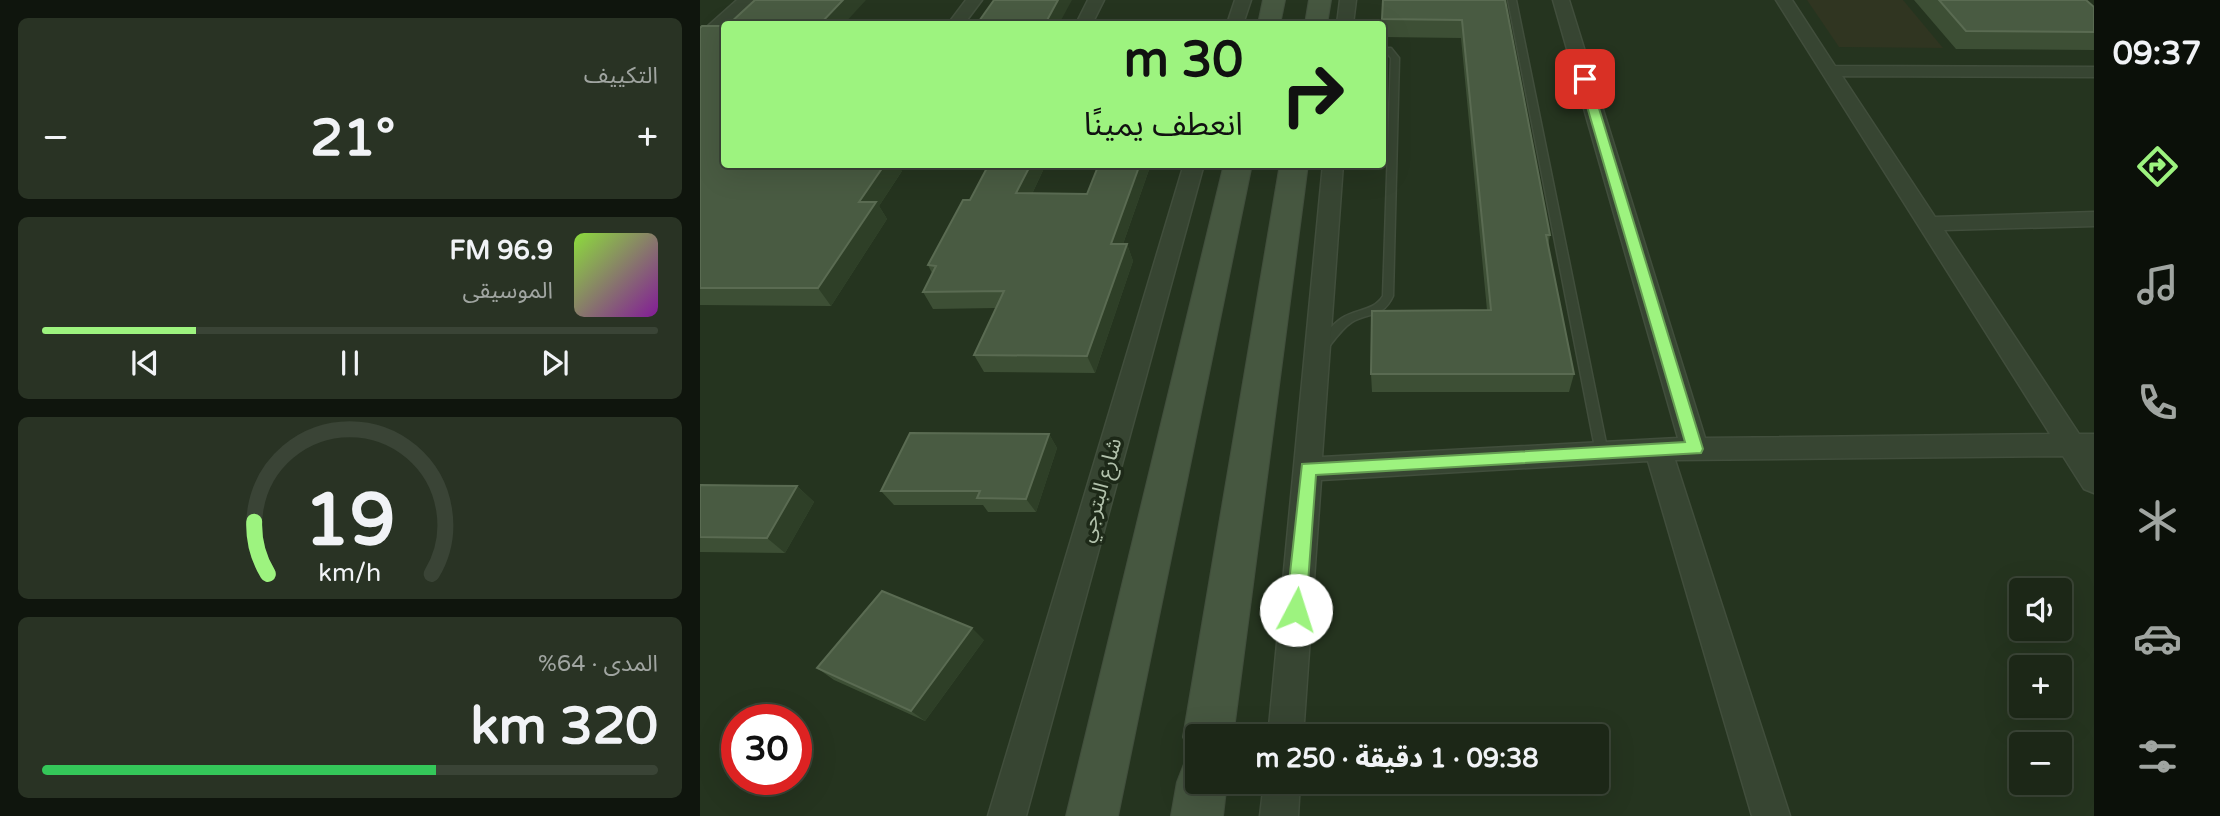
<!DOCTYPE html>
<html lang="ar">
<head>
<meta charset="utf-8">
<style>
	body { margin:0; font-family:"Varela Round","Noto Sans Arabic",sans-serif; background:#293324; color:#f1f3f6; direction:rtl; height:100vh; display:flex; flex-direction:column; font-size:26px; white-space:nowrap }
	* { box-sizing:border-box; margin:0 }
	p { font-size:23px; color:#a0a5a1 }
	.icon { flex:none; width:38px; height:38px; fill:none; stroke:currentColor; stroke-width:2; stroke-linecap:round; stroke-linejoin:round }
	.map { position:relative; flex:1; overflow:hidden; direction:ltr }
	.drawer { display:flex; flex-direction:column; gap:18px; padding:18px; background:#0f150d; width:700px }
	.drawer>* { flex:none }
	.hud { position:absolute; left:21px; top:21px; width:665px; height:147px; border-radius:7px; box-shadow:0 7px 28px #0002,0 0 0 2px #3a4436; direction:rtl; background:#9df37f; color:#111; overflow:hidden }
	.fabs { position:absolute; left:1309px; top:578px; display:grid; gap:14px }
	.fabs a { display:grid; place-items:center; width:63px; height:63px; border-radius:7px; background:#1c2717; box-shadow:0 7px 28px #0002,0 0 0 2px #3a4436; font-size:35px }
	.speed { position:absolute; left:21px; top:704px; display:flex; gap:14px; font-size:35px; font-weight:700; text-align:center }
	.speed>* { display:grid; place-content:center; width:91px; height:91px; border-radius:50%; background:#1c2717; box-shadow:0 7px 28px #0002,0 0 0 2px #3a4436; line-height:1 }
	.speed .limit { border:10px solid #d22; background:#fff; color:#111 }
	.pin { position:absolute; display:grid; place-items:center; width:60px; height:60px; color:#fff; margin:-30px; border-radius:14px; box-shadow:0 4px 10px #0006 }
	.me { position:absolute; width:77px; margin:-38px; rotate:5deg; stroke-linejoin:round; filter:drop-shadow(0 0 5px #0008) }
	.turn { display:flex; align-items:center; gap:24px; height:147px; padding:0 28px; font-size:32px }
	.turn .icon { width:91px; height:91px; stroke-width:2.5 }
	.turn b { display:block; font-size:49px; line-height:60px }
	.big { font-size:52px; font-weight:800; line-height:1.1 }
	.drawer .card { flex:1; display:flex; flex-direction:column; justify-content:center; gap:10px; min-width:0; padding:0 24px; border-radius:10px; background:#293324 }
	.drawer .dial { align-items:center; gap:0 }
	.dial svg { height:182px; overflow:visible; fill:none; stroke:#3a4436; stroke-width:7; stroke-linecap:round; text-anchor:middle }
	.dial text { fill:#f1f3f6; stroke:none }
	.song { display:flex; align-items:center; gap:21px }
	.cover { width:84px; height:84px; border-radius:10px; background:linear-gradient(135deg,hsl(90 70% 55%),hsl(290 70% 35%)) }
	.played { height:7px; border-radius:4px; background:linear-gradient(90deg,#9df37f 25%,#3a4436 25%) }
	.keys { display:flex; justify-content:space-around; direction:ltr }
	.heat { display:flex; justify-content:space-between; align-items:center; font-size:38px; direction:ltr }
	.charge { height:10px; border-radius:5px; background:linear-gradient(90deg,#34c759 64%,#3a4436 0) }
	.trip { position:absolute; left:485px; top:724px; width:424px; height:70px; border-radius:7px; background:#1c2717; box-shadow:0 7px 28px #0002,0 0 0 2px #3a4436; font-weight:800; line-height:70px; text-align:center; direction:rtl }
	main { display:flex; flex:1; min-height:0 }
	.tab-bar { display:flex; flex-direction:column; width:126px; justify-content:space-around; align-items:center; background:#0b1009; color:#a0a5a1 }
	.tab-bar .icon { width:49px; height:49px }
	.tab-bar .on { color:#9df37f }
	.tab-bar b { font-size:32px; color:#f1f3f6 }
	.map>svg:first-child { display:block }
</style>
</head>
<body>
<main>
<nav class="tab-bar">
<b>09:37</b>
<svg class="icon on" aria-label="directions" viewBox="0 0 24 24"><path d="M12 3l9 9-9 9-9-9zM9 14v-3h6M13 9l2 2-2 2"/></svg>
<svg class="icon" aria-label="music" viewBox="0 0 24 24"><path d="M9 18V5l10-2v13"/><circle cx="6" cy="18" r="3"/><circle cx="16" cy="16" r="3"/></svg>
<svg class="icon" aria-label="phone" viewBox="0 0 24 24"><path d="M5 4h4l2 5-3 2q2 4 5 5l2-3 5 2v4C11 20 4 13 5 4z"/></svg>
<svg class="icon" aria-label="climate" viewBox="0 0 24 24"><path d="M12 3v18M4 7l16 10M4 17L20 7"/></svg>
<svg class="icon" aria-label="car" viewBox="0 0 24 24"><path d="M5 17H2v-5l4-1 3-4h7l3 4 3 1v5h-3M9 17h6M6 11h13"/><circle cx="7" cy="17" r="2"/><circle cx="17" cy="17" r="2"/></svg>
<svg class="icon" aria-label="filters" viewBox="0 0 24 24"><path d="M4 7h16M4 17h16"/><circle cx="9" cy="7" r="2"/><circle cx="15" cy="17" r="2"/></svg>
</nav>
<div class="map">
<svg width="1394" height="816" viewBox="0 0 1394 816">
	<rect width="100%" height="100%" fill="#25341f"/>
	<path fill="#303521" d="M1107,0H1203L1243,48L1139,47Z"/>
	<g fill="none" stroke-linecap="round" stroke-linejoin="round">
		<g stroke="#414e3c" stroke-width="3">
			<g id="lane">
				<path d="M808,0H816L908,453L907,457H897L896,453Z"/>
				<path d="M682,48H691L699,58L693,296C683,318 669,312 652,322C641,329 633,342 625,352L621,353L615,349C622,338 631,325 642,318C656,309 674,311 683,296L691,58L686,52H682Z"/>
			</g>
		</g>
		<g stroke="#414e3c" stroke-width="3">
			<g id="street">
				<path d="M37,0H54L29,24H24V28L6,45L0,47V33Z"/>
				<path d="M266,0H282L264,24H248Z"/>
				<path d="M388,0H404L392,24H376Z"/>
				<path d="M535,0H551L543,24H527Z"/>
				<path d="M640,0H656L653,24H637Z"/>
				<path d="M853,0H869L1005,438L1350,434L1076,0H1092L1135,66L1394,67V77L1142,76L1235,217L1394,212V226L1244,230L1379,434H1394V493L1384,489L1363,456L975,460L1090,816H1052L948,461L621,480L603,737H568L623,164H643L622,457L978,438Z"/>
				<path d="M484,164H504L326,816H288Z"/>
				<path d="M564,782H600L598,816H560Z"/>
			</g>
		</g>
		<g stroke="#414e3c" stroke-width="2">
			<g id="secondary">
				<path d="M563,0H585L580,24H558Z"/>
				<path d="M609,0H631L627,24H605Z"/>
				<path d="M524,164H552L418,816H366Z"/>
				<path d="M580,164H608L533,737H497V757L491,754L483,737Z"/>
				<path d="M497,759V782H527L523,816H471L477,782L484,764Z"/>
			</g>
		</g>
		<use href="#lane" fill="#374532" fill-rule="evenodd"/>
		<use href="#street" fill="#374532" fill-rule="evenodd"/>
		<use href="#secondary" fill="#465740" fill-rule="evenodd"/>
	</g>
	<g fill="#3d4f35">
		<path d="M805,0L850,235L848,246L874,374L869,392H672L671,374L787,310L761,38L683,37L682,19Z"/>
		<path d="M1214,0H1386L1394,7V50L1256,49Z"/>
		<path d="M0,28L24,164L202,171L179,206L187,219L131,306L0,305Z"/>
		<path d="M289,164H346L332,194H387L399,164H451L423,244H427L433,261L395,373L284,372L274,355L296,308L233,309L223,292L232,273L228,265L270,200Z"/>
		<path d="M349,434L357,448L336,512H288L283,505H194L181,491Z"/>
		<path d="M0,485L97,486L114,502L85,553L0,552Z"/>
		<path d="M284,640L225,721L134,680L117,668Z"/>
	</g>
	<g fill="#2e3f27">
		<path d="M143,0H166L144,24H120Z"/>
		<path d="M358,0H372L359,24H345Z"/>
		<path d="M183,164H199L202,171L179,206L187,219L131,306L118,288L159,202Z"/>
		<path d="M331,164H346L324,211L316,193Z"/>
		<path d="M440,164H451L417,261L411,244Z"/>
		<path d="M427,244L433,261L395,373L387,356Z"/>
		<path d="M349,434L357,448L336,512L326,499Z"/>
		<path d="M97,486L114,502L85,553L67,538Z"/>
		<path d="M272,628L284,640L225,721L211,711Z"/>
	</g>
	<g fill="#495b42" stroke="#5a6b52" stroke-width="2">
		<path d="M55,0H143L120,24H29Z"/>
		<path d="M294,0H358L345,24H277Z"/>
		<path d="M683,0H805L850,235H846L874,374H671L672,311L791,310L762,20L682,19Z"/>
		<path d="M1239,0H1386L1394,7V32L1266,31Z"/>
		<path d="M2,26H24V164H185L159,202H176L118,288H0V28Z"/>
		<path d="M289,164H331L316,193L387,194L399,164H440L411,244H427L387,356L274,355L304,291L223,292L236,266L228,265L263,200H270Z"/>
		<path d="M210,433L349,434L326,499L277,498L280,491H181Z"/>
		<path d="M0,485L97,486L67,538L0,537Z"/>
		<path d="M182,591L272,628L211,711L117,668Z"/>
	</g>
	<path fill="#9df37f" stroke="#669e53" stroke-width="2" d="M885,76L890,79L1003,449L1001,453L616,475L606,610L603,617L596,619L589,617L586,610L602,464L985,442L879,79Z"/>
	<g text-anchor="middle" stroke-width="7" stroke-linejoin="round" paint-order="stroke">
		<g font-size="21" fill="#b2c2ac" stroke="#1d2918">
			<text transform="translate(400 490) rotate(-74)" y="7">شارع البترجي</text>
		</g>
	</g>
</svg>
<div class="fabs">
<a><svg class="icon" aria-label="sound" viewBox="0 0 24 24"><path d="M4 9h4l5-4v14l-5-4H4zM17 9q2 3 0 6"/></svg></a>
<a>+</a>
<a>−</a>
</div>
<div class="speed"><div class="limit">30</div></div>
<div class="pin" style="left:885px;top:79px;background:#d93025"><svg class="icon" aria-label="arrive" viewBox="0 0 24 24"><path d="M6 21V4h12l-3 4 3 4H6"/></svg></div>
<svg class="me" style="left:596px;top:610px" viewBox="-20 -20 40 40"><circle r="19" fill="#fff"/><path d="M0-13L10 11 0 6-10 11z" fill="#9df37f"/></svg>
<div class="trip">09:38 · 1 دقيقة · 250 m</div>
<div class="hud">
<div class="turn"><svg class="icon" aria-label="right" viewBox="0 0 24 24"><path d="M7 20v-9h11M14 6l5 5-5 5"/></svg><div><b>30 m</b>انعطف يمينًا</div></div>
</div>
</div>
<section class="drawer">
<div class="card"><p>التكييف</p>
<div class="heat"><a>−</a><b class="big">21°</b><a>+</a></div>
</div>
<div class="card">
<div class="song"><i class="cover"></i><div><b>96.9 FM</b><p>الموسيقى</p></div></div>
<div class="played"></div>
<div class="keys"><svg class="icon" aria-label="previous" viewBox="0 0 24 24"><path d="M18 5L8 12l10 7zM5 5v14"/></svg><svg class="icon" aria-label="pause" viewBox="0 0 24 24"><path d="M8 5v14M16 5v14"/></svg><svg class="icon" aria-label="next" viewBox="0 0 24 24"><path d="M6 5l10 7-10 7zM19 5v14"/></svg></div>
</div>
<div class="card dial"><svg viewBox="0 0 100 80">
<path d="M14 69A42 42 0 1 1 86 69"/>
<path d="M14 69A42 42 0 0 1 8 46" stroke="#9df37f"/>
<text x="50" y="56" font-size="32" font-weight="700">19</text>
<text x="50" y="72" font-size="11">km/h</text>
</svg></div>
<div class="card"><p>المدى · 64%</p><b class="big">320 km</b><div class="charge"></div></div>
</section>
</main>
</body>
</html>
